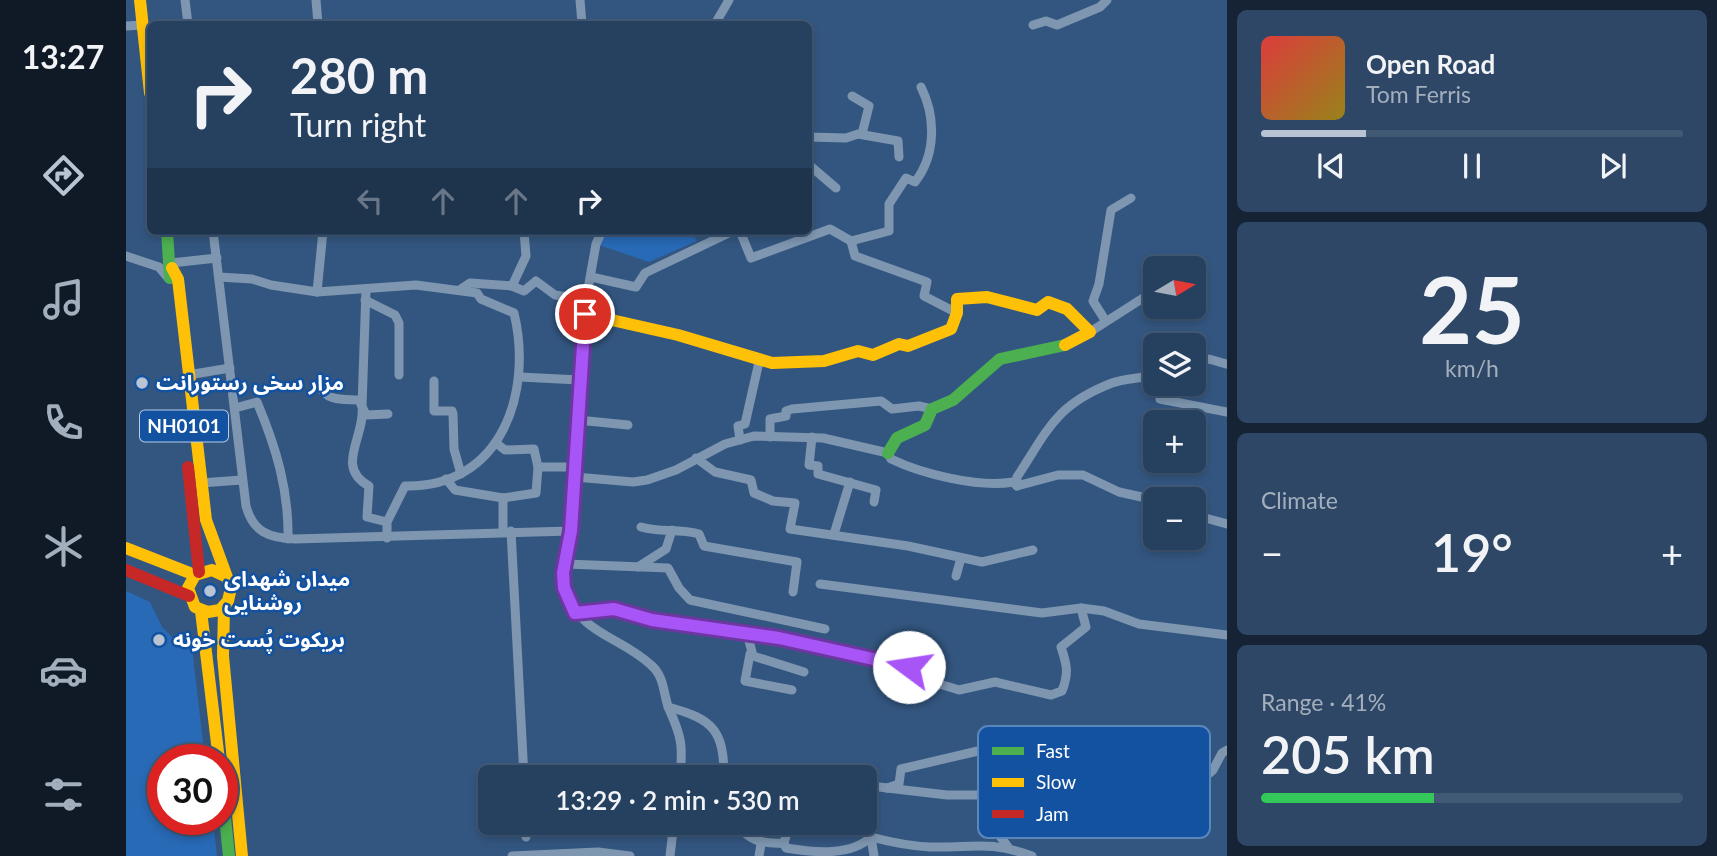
<!DOCTYPE html>
<html lang="en">
<head>
<meta charset="utf-8">
<style>
	body { margin:0; font-family:Lato,"Noto Sans Arabic",sans-serif; background:#2e4766; color:#f1f3f6; height:100vh; display:flex; flex-direction:column; font-size:26px; white-space:nowrap }
	* { box-sizing:border-box; margin:0 }
	p { font-size:23px; color:#a4afbd }
	.icon { flex:none; width:38px; height:38px; fill:none; stroke:currentColor; stroke-width:2; stroke-linecap:round; stroke-linejoin:round }
	.map { position:relative; flex:1; overflow:hidden }
	.side { display:flex; flex-direction:column; gap:10px; padding:10px; background:#152335; width:490px }
	.side>* { flex:none }
	.top-card { position:absolute; left:21px; top:21px; width:665px; height:214px; border-radius:10px; box-shadow:0 4px 10px #0003,0 0 0 2px #425975; background:#264060; color:#f1f3f6; overflow:hidden }
	.needle { width:46px; rotate:80deg }
	.controls { position:absolute; left:1017px; top:256px; display:grid; gap:14px }
	.controls a { display:grid; place-items:center; width:63px; height:63px; border-radius:10px; background:#264060; box-shadow:0 4px 10px #0003,0 0 0 2px #425975; font-size:35px }
	.speed { position:absolute; left:21px; top:744px; display:flex; gap:14px; font-size:35px; font-weight:700; text-align:center }
	.speed>* { display:grid; place-content:center; width:91px; height:91px; border-radius:50%; background:#264060; box-shadow:0 4px 10px #0003,0 0 0 2px #425975; line-height:1 }
	.speed .limit { border:10px solid #d22; background:#fff; color:#111 }
	.pin { position:absolute; display:grid; place-items:center; width:60px; height:60px; color:#fff; margin:-30px; border:4px solid #fff; border-radius:50%; box-shadow:0 2px 7px #0007 }
	.me { position:absolute; width:77px; margin:-38px; rotate:284deg; stroke-linejoin:round; filter:drop-shadow(0 0 5px #0008) }
	.turn { display:flex; align-items:center; gap:24px; height:147px; padding:0 28px; font-size:32px }
	.turn .icon { width:91px; height:91px; stroke-width:2.5 }
	.turn b { display:block; font-size:49px; line-height:60px }
	.lanes { display:flex; align-items:center; height:66px; padding:0 28px; background:#0003; justify-content:center; gap:35px; direction:ltr }
	.lanes .off { opacity:.35 }
	.big { font-size:52px; font-weight:600; line-height:1.1 }
	.side .widget { flex:1; display:flex; flex-direction:column; justify-content:center; gap:10px; min-width:0; padding:0 24px; border-radius:10px; background:#2e4766 }
	.side .dial { align-items:center; gap:0 }
	.dial b { font-size:91px; line-height:1 }
	.song { display:flex; align-items:center; gap:21px }
	.cover { width:84px; height:84px; border-radius:10px; background:linear-gradient(135deg,hsl(0 70% 55%),hsl(50 70% 35%)) }
	.played { height:7px; border-radius:4px; background:linear-gradient(90deg,#b8c4d3 25%,#425975 25%) }
	.keys { display:flex; justify-content:space-around; direction:ltr }
	.heat { display:flex; justify-content:space-between; align-items:center; font-size:38px; direction:ltr }
	.charge { height:10px; border-radius:5px; background:linear-gradient(90deg,#34c759 41%,#425975 0) }
	.trip { position:absolute; left:352px; top:765px; width:399px; height:70px; border-radius:10px; background:#264060; box-shadow:0 4px 10px #0003,0 0 0 2px #425975; font-weight:600; line-height:70px; text-align:center }
	main { display:flex; flex:1; min-height:0 }
	.tab-bar { display:flex; flex-direction:column; width:126px; justify-content:space-around; align-items:center; background:#0f1a26; color:#a4afbd }
	.tab-bar .icon { width:49px; height:49px }
	.tab-bar .active { color:#b8c4d3 }
	.tab-bar b { font-size:32px; color:#f1f3f6 }
	.map>svg:first-child { display:block }
</style>
</head>
<body>
<main>
<nav class="tab-bar">
<b>13:27</b>
<svg class="icon active" aria-label="directions" viewBox="0 0 24 24"><path d="M12 3l9 9-9 9-9-9zM9 14v-3h6M13 9l2 2-2 2"/></svg>
<svg class="icon" aria-label="music" viewBox="0 0 24 24"><path d="M9 18V5l10-2v13"/><circle cx="6" cy="18" r="3"/><circle cx="16" cy="16" r="3"/></svg>
<svg class="icon" aria-label="phone" viewBox="0 0 24 24"><path d="M5 4h4l2 5-3 2q2 4 5 5l2-3 5 2v4C11 20 4 13 5 4z"/></svg>
<svg class="icon" aria-label="climate" viewBox="0 0 24 24"><path d="M12 3v18M4 7l16 10M4 17L20 7"/></svg>
<svg class="icon" aria-label="car" viewBox="0 0 24 24"><path d="M5 17H2v-5l4-1 3-4h7l3 4 3 1v5h-3M9 17h6M6 11h13"/><circle cx="7" cy="17" r="2"/><circle cx="17" cy="17" r="2"/></svg>
<svg class="icon" aria-label="filters" viewBox="0 0 24 24"><path d="M4 7h16M4 17h16"/><circle cx="9" cy="7" r="2"/><circle cx="15" cy="17" r="2"/></svg>
</nav>
<div class="map">
<svg width="1101" height="856" viewBox="0 0 1101 856">
	<rect width="100%" height="100%" fill="#335680"/>
	<g fill="#286ab6">
		<path d="M476,231H565L571,241L523,262L470,244Z"/>
		<path d="M0,591L24,602L36,627L49,640L66,648L79,759L37,760V819H87L91,856H0Z"/>
	</g>
	<g fill="none" stroke-linecap="round" stroke-linejoin="round">
		<g stroke="#7e96b0" stroke-width="9">
			<path d="M59,0L62,24"/>
			<path d="M190,0L192,24"/>
			<path d="M454,0L456,24"/>
			<path d="M542,24H576"/>
			<path d="M589,24L603,0"/>
			<path d="M907,25L920,21L931,25L974,7L981,0"/>
			<path d="M0,26L16,25"/>
			<path d="M726,96L743,106L736,134"/>
			<path d="M682,137L720,138L732,134L772,141L773,157"/>
			<path d="M682,164L710,188"/>
			<path d="M87,231L120,506C127,532 143,538 169,539L445,531"/>
			<path d="M476,231L470,244L460,300L438,588C455,636 493,635 525,665C539,677 537,694 543,709C556,737 557,747 554,777"/>
			<path d="M614,231L625,258L704,229L725,241L763,231V204L780,178L789,182C810,155 810,117 795,87"/>
			<path d="M725,241L729,256L801,282L798,296L831,313"/>
			<path d="M0,256L33,267L43,279"/>
			<path d="M45,263L91,258"/>
			<path d="M93,277L126,279L145,285L191,292L290,285L351,293L355,299L388,313C407,392 376,488 279,486L261,522V538"/>
			<path d="M465,277L510,287L519,273L607,231"/>
			<path d="M386,286L398,291L410,281L429,295L460,300"/>
			<path d="M335,289L344,283L386,286L400,256L398,231"/>
			<path d="M240,290L236,406C240,436 208,467 243,486L241,517L261,522"/>
			<path d="M191,292L197,231"/>
			<path d="M239,300L269,315L273,323V375"/>
			<path d="M979,320L967,301L973,284L985,210L1005,198"/>
			<path d="M964,332L1028,291"/>
			<path d="M1068,364L1083,359L1100,364"/>
			<path d="M62,375L104,368"/>
			<path d="M394,377L453,380"/>
			<path d="M308,381V411H326L327,414L328,449L335,474"/>
			<path d="M1036,383L1034,399L1101,412"/>
			<path d="M193,385C201,402 216,399 233,400L240,415L262,414"/>
			<path d="M109,408L131,402C150,447 163,490 162,539"/>
			<path d="M452,420L502,425"/>
			<path d="M644,437V419L660,416V411L666,409L755,401L766,409L793,406L806,409"/>
			<path d="M686,437L683,465L692,466V474L750,490L748,502"/>
			<path d="M614,440L612,426L619,424L633,362"/>
			<path d="M370,443L379,450L408,449L412,467H449"/>
			<path d="M570,458L589,472L625,480L628,493L647,501L669,503L664,529L782,546L856,562L907,550"/>
			<path d="M449,477L507,482L521,480L550,470L599,444L628,436L697,438L762,453L765,459C796,474 853,488 887,482L891,486L932,475H957L993,492L1029,500"/>
			<path d="M320,479L329,490L377,498V532"/>
			<path d="M74,483L116,480"/>
			<path d="M891,486V477C922,430 929,405 986,383C1000,378 1015,379 1029,374"/>
			<path d="M377,498L410,493L412,467"/>
			<path d="M1068,515L1101,524"/>
			<path d="M515,527C536,533 552,528 573,534L578,546L671,562L667,592"/>
			<path d="M385,531L398,777"/>
			<path d="M708,534L724,482"/>
			<path d="M440,564L542,568L553,588L564,600L699,629"/>
			<path d="M512,567L540,549L546,530"/>
			<path d="M830,576L835,558"/>
			<path d="M694,584L916,613L955,608L978,611L1013,624L1101,635"/>
			<path d="M449,613L488,609L526,620L653,638L783,667L807,682L833,690L869,682L925,695L936,691C943,673 941,665 935,647L960,627L955,608"/>
			<path d="M621,633L627,656L678,672"/>
			<path d="M624,654L619,681L666,690"/>
			<path d="M783,667L787,637"/>
			<path d="M542,707C587,719 598,730 598,777"/>
			<path d="M738,785L761,788L773,784L775,769L852,751L916,768L927,766L932,745"/>
			<path d="M761,788L821,795H869L903,804L1023,819L1031,801L1043,789L1060,793L1087,770L1096,753L1101,750"/>
			<path d="M869,795L871,832L882,847"/>
			<path d="M609,822C623,841 635,844 658,843L660,848C689,853 725,856 745,837C764,842 784,846 804,847C847,848 862,840 906,856"/>
			<path d="M400,837L401,822"/>
			<path d="M745,837L748,856"/>
			<path d="M658,843L664,822"/>
			<path d="M386,856L472,852L504,856"/>
			<path d="M544,856L548,822"/>
			<path d="M633,856L635,844"/>
		</g>
		<g stroke="#4caf50" stroke-width="12">
			<path d="M41,231L44,278"/>
			<path d="M762,453L771,438L799,425L806,409L827,400L874,359L939,345"/>
			<path d="M96,789L103,856"/>
		</g>
		<g stroke="#ffc107" stroke-width="12">
			<path d="M14,0L24,93"/>
			<path d="M46,268L52,279L80,520L105,588L102,601L94,610L82,612L69,607L62,588L69,575L86,570L99,576"/>
			<path d="M459,314L552,335L646,363L698,361L732,351L747,355L773,344L782,346L825,329L831,313V299L861,297L911,310L922,302L941,309L964,332L939,345"/>
			<path d="M0,548L69,575"/>
			<path d="M98,607L97,656L116,856"/>
			<path d="M75,611L93,760"/>
		</g>
		<g stroke="#c62828" stroke-width="12">
			<path d="M62,467L73,572"/>
			<path d="M0,570L63,596"/>
		</g>
	</g>
	<g fill="none" stroke-linecap="round" stroke-linejoin="round">
		<g stroke="#6d37a1" stroke-width="18">
			<path id="route" d="M459,314L445,531L437,573L438,588L449,613L488,609L526,620L653,638L783,667"/>
		</g>
		<use href="#route" stroke="#a855f7" stroke-width="12"/>
	</g>
	<g fill="#b8c4d3" stroke="#1352a0" stroke-width="2.5">
		<circle cx="16" cy="383" r="7"/>
		<circle cx="84" cy="591" r="7"/>
		<circle cx="33" cy="640" r="7"/>
	</g>
	<g text-anchor="middle" stroke-width="5" stroke-linejoin="round" paint-order="stroke">
		<rect fill="#1352a0" stroke="#b8cbe2" stroke-width="2" x="14" y="410.5" width="88" height="31" rx="5"/>
		<g font-size="19" font-weight="bold" fill="#fff">
			<text x="58" y="433">NH0101</text>
		</g>
		<g font-size="21" font-weight="bold" fill="#fff" stroke="#1352a0" text-anchor="start">
			<text x="30" y="390">مزار سخی رستورانت</text>
			<text x="98" y="586">میدان شهدای<tspan x="98" dy="24">روشنایی</tspan></text>
			<text x="47" y="647">بریکوت پُست خونه</text>
		</g>
	</g>
	<rect x="852" y="726" width="232" height="112" rx="10" fill="#1352a0" stroke="#5a86bc" stroke-width="2"/>
	<rect x="866" y="747" width="32" height="8" fill="#4caf50"/>
	<rect x="866" y="778" width="32" height="9" fill="#ffc107"/>
	<rect x="866" y="810" width="32" height="8" fill="#c62828"/>
	<g font-size="19" fill="#fff">
		<text x="910" y="758">Fast</text>
		<text x="910" y="789">Slow</text>
		<text x="910" y="821">Jam</text>
	</g>
</svg>
<div class="controls">
<a><svg class="needle" viewBox="-14 -14 28 28"><path d="M0-13l5 13h-10z" fill="#e53935"/><path d="M0 13l5-13h-10z" fill="#a4afbd"/></svg></a>
<a><svg class="icon" aria-label="layers" viewBox="0 0 24 24"><path d="M12 4l9 5-9 5-9-5zM3 14l9 5 9-5"/></svg></a>
<a>+</a>
<a>−</a>
</div>
<div class="speed"><div class="limit">30</div></div>
<div class="pin" style="left:459px;top:314px;background:#d93025"><svg class="icon" aria-label="arrive" viewBox="0 0 24 24"><path d="M6 21V4h12l-3 4 3 4H6"/></svg></div>
<svg class="me" style="left:783px;top:667px" viewBox="-20 -20 40 40"><circle r="19" fill="#fff"/><path d="M0-13L10 11 0 6-10 11z" fill="#a855f7"/></svg>
<div class="trip">13:29 · 2 min · 530 m</div>
<div class="top-card">
<div class="turn"><svg class="icon" aria-label="right" viewBox="0 0 24 24"><path d="M7 20v-9h11M14 6l5 5-5 5"/></svg><div><b>280 m</b>Turn right</div></div>
<div class="lanes"><svg class="icon off" aria-label="left" viewBox="0 0 24 24"><path d="M17 20v-9H6M10 6l-5 5 5 5"/></svg><svg class="icon off" aria-label="ahead" viewBox="0 0 24 24"><path d="M12 20V5M6 11l6-6 6 6"/></svg><svg class="icon off" aria-label="ahead" viewBox="0 0 24 24"><path d="M12 20V5M6 11l6-6 6 6"/></svg><svg class="icon" aria-label="right" viewBox="0 0 24 24"><path d="M7 20v-9h11M14 6l5 5-5 5"/></svg></div>
</div>
</div>
<section class="side">
<div class="widget">
<div class="song"><i class="cover"></i><div><b>Open Road</b><p>Tom Ferris</p></div></div>
<div class="played"></div>
<div class="keys"><svg class="icon" aria-label="previous" viewBox="0 0 24 24"><path d="M18 5L8 12l10 7zM5 5v14"/></svg><svg class="icon" aria-label="pause" viewBox="0 0 24 24"><path d="M8 5v14M16 5v14"/></svg><svg class="icon" aria-label="next" viewBox="0 0 24 24"><path d="M6 5l10 7-10 7zM19 5v14"/></svg></div>
</div>
<div class="widget dial"><b>25</b><p>km/h</p></div>
<div class="widget"><p>Climate</p>
<div class="heat"><a>−</a><b class="big">19°</b><a>+</a></div>
</div>
<div class="widget"><p>Range · 41%</p><b class="big">205 km</b><div class="charge"></div></div>
</section>
</main>
</body>
</html>
